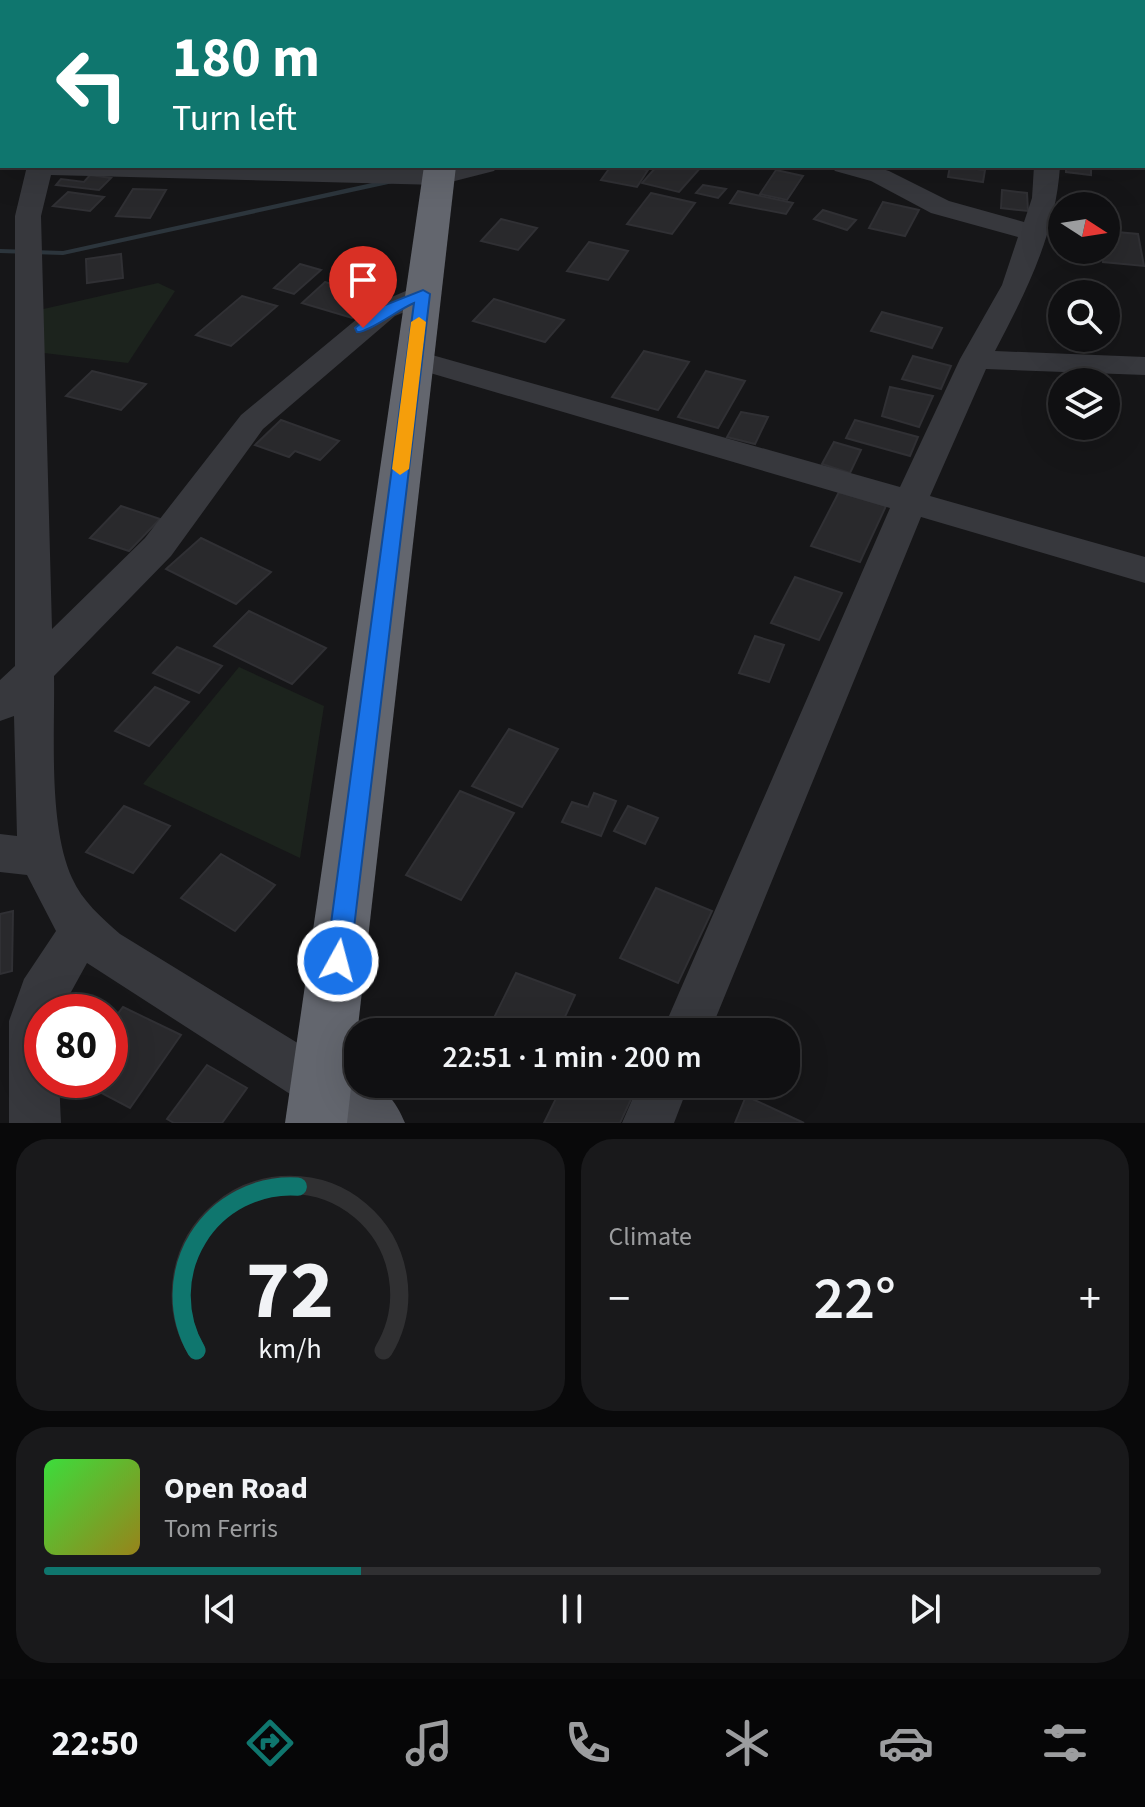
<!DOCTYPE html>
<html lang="en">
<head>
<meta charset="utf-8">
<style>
	body { margin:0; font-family:"Source Sans 3",sans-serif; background:#19191b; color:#f1f3f6; height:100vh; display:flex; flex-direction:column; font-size:30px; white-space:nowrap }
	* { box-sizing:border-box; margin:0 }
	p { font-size:26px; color:#9c9d9f }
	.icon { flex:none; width:44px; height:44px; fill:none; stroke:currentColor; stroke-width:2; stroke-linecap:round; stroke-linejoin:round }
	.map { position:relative; height:1123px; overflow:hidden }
	.panel { display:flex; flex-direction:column; gap:16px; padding:16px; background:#09090a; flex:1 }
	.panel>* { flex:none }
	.guide { position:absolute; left:0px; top:0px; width:1146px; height:168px; box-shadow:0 8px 32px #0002,0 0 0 2px #303032; background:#0f766e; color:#fff; overflow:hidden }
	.needle { width:52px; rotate:102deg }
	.controls { position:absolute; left:1048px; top:192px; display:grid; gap:16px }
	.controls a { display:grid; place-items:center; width:72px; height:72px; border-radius:50%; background:#101012; box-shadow:0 8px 32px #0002,0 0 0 2px #303032; font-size:40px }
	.speed { position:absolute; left:24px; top:994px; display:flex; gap:16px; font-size:40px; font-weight:700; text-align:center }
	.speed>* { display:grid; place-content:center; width:104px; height:104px; border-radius:50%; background:#101012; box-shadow:0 8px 32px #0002,0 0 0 2px #303032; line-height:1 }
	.speed .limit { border:12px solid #d22; background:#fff; color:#111 }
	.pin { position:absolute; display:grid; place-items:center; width:68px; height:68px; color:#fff; margin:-82px -34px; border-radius:50% 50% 50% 0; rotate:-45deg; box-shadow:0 0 8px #0007 }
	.pin .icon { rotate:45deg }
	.me { position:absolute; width:88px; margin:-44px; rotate:7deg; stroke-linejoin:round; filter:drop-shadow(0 0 6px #0008) }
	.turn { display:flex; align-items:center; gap:28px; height:168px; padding:0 40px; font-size:36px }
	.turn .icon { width:104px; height:104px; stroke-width:2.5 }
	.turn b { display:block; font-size:56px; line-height:68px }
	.big { font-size:60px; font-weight:600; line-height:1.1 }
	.panel .tile { flex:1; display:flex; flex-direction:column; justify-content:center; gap:12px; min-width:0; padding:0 28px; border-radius:32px; background:#19191b }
	.panel .dial { align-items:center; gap:0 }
	.dial svg { height:208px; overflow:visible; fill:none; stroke:#303032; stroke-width:7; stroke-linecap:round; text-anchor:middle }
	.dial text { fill:#f1f3f6; stroke:none }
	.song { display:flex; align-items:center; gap:24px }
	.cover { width:96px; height:96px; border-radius:12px; background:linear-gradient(135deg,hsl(120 70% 55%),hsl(50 70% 35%)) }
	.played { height:8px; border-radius:4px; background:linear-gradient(90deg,#0f766e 30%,#303032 30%) }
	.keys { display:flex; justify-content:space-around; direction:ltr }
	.heat { display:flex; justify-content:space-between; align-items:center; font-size:44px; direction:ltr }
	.panel .tiles { flex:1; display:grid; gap:16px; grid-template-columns:1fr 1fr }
	.tile:last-child { grid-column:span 2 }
	.trip { position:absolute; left:344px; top:1018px; width:456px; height:80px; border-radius:32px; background:#101012; box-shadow:0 8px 32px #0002,0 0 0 2px #303032; font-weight:600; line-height:80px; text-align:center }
	.dock { display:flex; height:128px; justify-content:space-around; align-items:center; background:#060607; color:#9c9d9f }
	.dock .icon { width:56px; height:56px }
	.dock .selected { color:#0f766e }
	.dock b { font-size:36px; color:#f1f3f6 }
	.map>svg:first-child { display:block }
</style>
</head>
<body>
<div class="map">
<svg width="1145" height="1123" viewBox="0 0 1145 1123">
	<rect width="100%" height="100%" fill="#161618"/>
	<g fill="#1c231d">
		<path d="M158,283L175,291L128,363L44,353L39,310Z"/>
		<path d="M239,667L324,706L300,858L143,784Z"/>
	</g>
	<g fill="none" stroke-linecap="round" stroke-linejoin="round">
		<path fill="#2c353c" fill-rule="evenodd" d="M390,179H393V183L63,255L0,253V249L63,251Z"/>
	</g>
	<g fill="#29292c" stroke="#303034" stroke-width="2">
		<path d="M611,166H627L648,170L637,187L601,180Z"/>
		<path d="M657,166H702L679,192L642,183Z"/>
		<path d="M950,166L985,170L983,182L948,177Z"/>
		<path d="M1066,166H1091V175L1066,172Z"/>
		<path d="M776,170L803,176L787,200L760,194Z"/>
		<path d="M90,175L111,178L99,190L56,185L61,179L84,182Z"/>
		<path d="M703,185L726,189L718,198L696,193Z"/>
		<path d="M133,189L166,190L150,218L116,216Z"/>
		<path d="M1002,190L1027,193L1028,211L1001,208Z"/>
		<path d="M738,191L793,203L786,214L730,203Z"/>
		<path d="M68,192L104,197L90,211L53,206Z"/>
		<path d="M651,193L695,203L672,234L627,224Z"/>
		<path d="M883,202L919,210L905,236L869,228Z"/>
		<path d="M823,210L856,220L847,230L814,219Z"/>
		<path d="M501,219L537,228L518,250L481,241Z"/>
		<path d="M1106,231L1138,234L1144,266L1103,262L1102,250H1106Z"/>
		<path d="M589,242L628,251L608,280L567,271Z"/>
		<path d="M121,254L123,278L87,283L86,259Z"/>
		<path d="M300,264L321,270L294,294L274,288Z"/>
		<path d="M325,282L374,297L352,318L302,303Z"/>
		<path d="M242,296L277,306L231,346L196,335Z"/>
		<path d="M494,299L564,320L545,342L473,321Z"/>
		<path d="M882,312L942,328L932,348L871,331Z"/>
		<path d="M644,351L689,362L658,410L612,397Z"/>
		<path d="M913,356L951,366L941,389L902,379Z"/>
		<path d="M92,371L146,384L121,410L66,396Z"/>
		<path d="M706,371L745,381L718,428L678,417Z"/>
		<path d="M890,387L933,396L919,427L882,416Z"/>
		<path d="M741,412L768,417L755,444L727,437Z"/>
		<path d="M281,420L339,441L320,460L295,451L289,457L255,445Z"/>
		<path d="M855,420L918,437L910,456L846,438Z"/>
		<path d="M834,442L861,450L850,473L822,464Z"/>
		<path d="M839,492L886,506L860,562L811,546Z"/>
		<path d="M121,506L160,519L129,551L90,538Z"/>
		<path d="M201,538L271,572L236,604L166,569Z"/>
		<path d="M795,577L842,593L819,640L771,623Z"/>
		<path d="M249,611L326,648L292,684L214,646Z"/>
		<path d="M755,636L784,645L769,682L739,673Z"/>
		<path d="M177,647L222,666L199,693L153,673Z"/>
		<path d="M155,687L189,702L149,746L115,731Z"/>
		<path d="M509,729L558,749L522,807L472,786Z"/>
		<path d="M460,791L514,813L461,900L406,875Z"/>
		<path d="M594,793L616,801L601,836L562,822L572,802L588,807Z"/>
		<path d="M124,806L170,826L133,873L86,852Z"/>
		<path d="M628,806L658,818L645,844L614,831Z"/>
		<path d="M221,854L275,885L235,931L181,898Z"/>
		<path d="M656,888L712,911L678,983L620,958Z"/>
		<path d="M13,911L12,971L0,974V914Z"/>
		<path d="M516,973L575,995L558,1032H487Z"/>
		<path d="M123,1007L181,1035L130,1108L77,1080H110V1024Z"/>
		<path d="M207,1065L247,1088L222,1123H174L167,1119Z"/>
		<path d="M563,1084H609L633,1095L620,1123H544Z"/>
		<path d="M746,1096L804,1123H735Z"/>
	</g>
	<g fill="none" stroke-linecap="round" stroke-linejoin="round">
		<g fill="#37383d" fill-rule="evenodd">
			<path d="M155,0H195L153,2Z"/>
			<path d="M790,0H811L813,2H791Z"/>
			<rect x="1144" y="20" width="1" height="12"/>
			<rect x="0" y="53" width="2" height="14"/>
			<path d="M27,166L439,169L453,166H498L494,171L439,185L51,175L41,216L52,629L145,538L241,415L375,304L413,288L423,285L433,288L437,294L433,300L395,316L263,429L171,556L54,676C55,735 48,824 72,878C82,901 102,918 120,934L340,1069L347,1086L340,1103L322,1111L304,1103L87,963L60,1012H42V1080H59L61,1123H9V1021L24,979L56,931L27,875L0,872V834L17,836L14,716L0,721V680L15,666V216Z"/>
			<path d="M831,166H873L889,171L949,201L1024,222L1032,198L1034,166H1060C1056,233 1026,292 995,351L1145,357V375L986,369L930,496L1145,557V583L921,517L710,1032H662L890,508L403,365L399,359L403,353L414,350L425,353L900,487L960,359L1002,285L1018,237L931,213L871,181L835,171Z"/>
			<path d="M639,1084H689L674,1123H622Z"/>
		</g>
		<path fill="#53555c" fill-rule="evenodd" d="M322,1056L358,1075V1084C384,1084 396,1101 405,1123H322L300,1107L291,1086L300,1065Z"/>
		<g fill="#63666e" fill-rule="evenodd">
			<rect x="445" y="0" width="26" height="2"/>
			<path d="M424,166H456L347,1123H285Z"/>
		</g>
	</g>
	<path fill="#1a73e8" stroke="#114b97" stroke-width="2" d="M423,290L430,294L350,961L347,969L338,972L330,969L326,961L414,303C399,309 368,333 357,332L355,328L380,307Z"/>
	<path fill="#f59e0b" d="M419,317L426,322L409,469L400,475L392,469L411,322Z"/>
</svg>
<div class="controls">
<a><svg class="needle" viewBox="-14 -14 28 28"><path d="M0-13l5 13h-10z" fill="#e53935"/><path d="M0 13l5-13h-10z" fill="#9c9d9f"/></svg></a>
<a><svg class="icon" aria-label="search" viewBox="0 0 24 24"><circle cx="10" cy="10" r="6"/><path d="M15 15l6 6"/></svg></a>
<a><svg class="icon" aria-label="layers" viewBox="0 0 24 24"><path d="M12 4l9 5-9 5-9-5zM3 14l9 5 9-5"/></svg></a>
</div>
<div class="speed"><div class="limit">80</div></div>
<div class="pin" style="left:363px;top:328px;background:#d93025"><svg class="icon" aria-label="arrive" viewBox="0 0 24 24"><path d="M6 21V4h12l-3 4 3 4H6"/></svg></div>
<svg class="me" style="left:338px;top:961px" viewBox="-20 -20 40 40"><circle r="17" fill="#1a73e8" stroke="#fff" stroke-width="3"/><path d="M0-11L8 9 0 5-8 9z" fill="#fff"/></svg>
<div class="trip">22:51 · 1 min · 200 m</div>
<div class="guide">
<div class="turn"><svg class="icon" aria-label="left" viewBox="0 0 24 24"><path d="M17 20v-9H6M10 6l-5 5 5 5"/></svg><div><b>180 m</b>Turn left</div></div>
</div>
</div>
<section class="panel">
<div class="tiles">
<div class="tile dial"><svg viewBox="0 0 100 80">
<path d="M14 69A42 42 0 1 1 86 69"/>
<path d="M14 69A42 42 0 0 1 53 6" stroke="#0f766e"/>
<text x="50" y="56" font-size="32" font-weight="700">72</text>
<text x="50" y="72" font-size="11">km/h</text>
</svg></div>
<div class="tile"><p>Climate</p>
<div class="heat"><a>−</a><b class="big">22°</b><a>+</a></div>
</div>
<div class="tile">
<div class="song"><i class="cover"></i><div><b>Open Road</b><p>Tom Ferris</p></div></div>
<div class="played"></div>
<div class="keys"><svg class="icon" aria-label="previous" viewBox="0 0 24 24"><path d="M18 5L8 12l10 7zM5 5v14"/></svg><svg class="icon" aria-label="pause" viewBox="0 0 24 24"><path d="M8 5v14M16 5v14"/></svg><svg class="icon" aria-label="next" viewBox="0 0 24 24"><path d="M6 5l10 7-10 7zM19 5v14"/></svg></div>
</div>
</div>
</section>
<nav class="dock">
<b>22:50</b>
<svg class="icon selected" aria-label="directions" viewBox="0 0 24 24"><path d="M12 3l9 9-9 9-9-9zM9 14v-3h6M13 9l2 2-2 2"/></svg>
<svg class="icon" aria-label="music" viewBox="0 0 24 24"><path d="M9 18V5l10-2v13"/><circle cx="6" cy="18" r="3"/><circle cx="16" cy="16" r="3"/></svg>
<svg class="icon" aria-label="phone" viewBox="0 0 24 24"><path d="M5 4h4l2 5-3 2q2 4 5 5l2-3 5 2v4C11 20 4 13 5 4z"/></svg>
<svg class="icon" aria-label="climate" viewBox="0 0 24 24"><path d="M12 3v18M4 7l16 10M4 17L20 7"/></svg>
<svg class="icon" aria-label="car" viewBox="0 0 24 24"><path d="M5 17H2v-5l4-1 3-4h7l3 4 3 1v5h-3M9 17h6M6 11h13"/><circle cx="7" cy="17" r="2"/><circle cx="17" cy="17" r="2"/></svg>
<svg class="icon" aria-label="filters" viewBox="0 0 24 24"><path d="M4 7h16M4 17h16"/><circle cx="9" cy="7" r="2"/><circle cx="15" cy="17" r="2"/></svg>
</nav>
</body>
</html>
